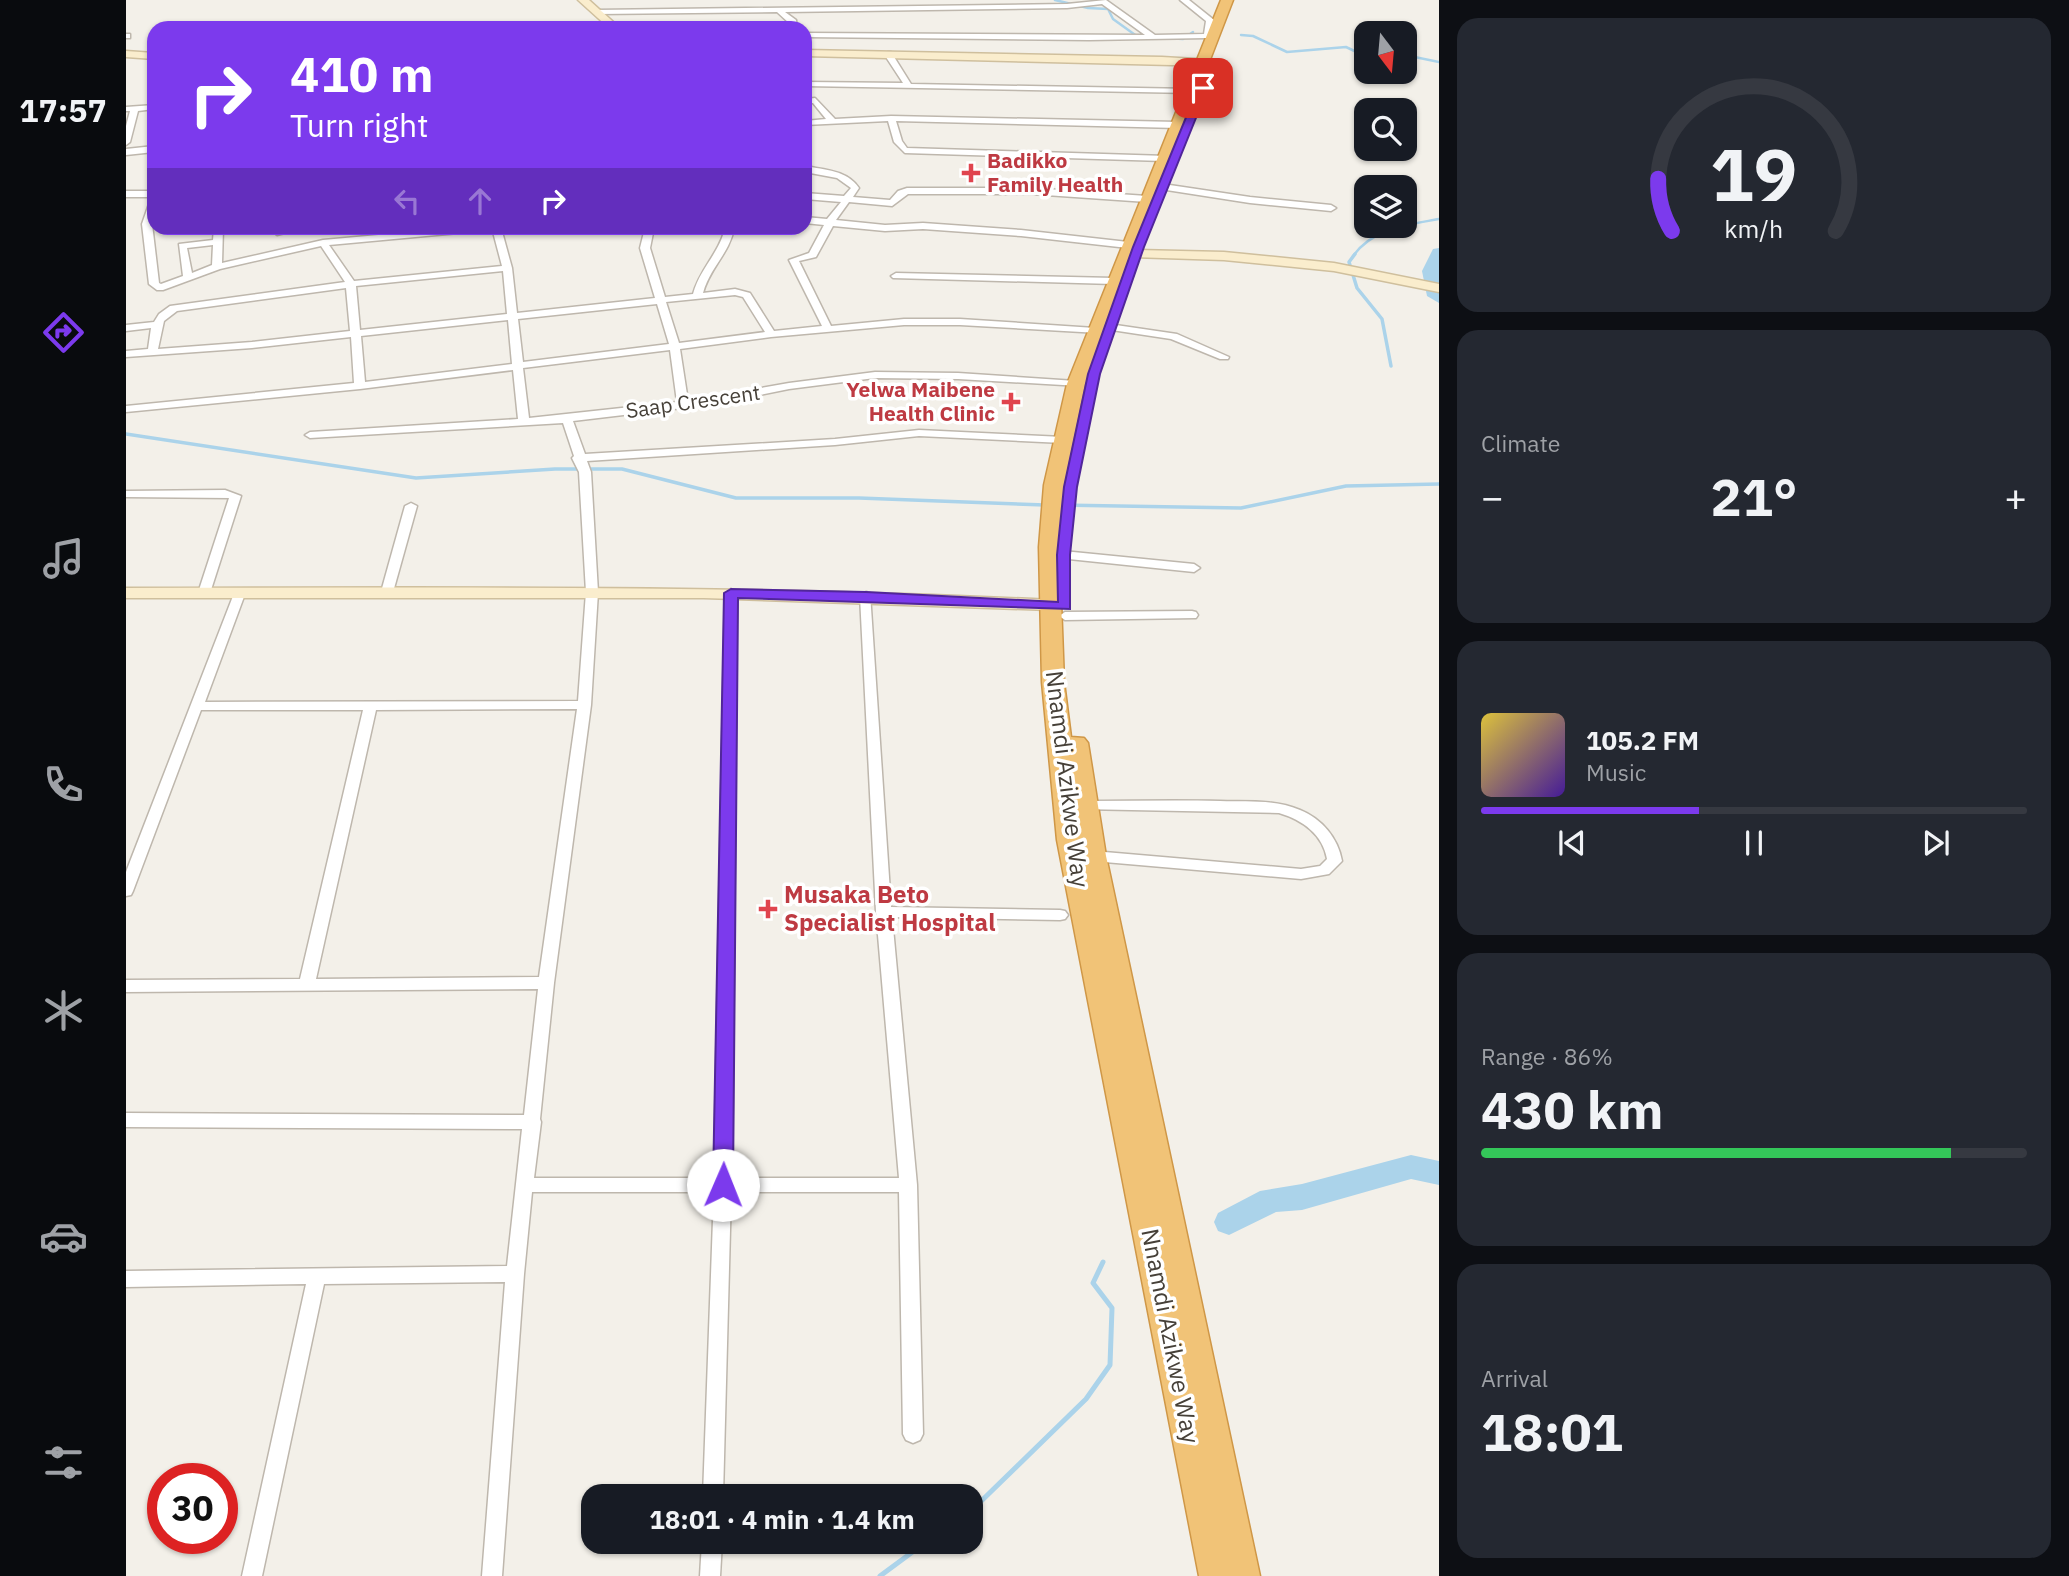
<!DOCTYPE html>
<html lang="en">
<head>
<meta charset="utf-8">
<style>
	body { margin:0; font-family:"IBM Plex Sans",sans-serif; background:#242831; color:#f1f3f6; height:100vh; display:flex; flex-direction:column; font-size:26px; white-space:nowrap }
	* { box-sizing:border-box; margin:0 }
	p { font-size:23px; color:#9ea1a6 }
	.icon { flex:none; width:38px; height:38px; fill:none; stroke:currentColor; stroke-width:2; stroke-linecap:round; stroke-linejoin:round }
	.map { position:relative; flex:1; overflow:hidden }
	.drawer { display:flex; flex-direction:column; gap:18px; padding:18px; background:#0d0f14; width:630px }
	.drawer>* { flex:none }
	.banner { position:absolute; left:21px; top:21px; width:665px; height:214px; border-radius:21px; box-shadow:0 2px 5px #0004; background:#7c3aed; color:#fff; overflow:hidden }
	.needle { width:46px; rotate:164deg }
	.fabs { position:absolute; left:1228px; top:21px; display:grid; gap:14px }
	.fabs a { display:grid; place-items:center; width:63px; height:63px; border-radius:14px; background:#171b24; box-shadow:0 2px 5px #0004; font-size:35px }
	.speed { position:absolute; left:21px; top:1463px; display:flex; gap:14px; font-size:35px; font-weight:700; text-align:center }
	.speed>* { display:grid; place-content:center; width:91px; height:91px; border-radius:50%; background:#171b24; box-shadow:0 2px 5px #0004; line-height:1 }
	.speed .limit { border:10px solid #d22; background:#fff; color:#111 }
	.pin { position:absolute; display:grid; place-items:center; width:60px; height:60px; color:#fff; margin:-30px; border-radius:14px; box-shadow:0 4px 10px #0006 }
	.me { position:absolute; width:77px; margin:-38px; rotate:1deg; stroke-linejoin:round; filter:drop-shadow(0 0 5px #0008) }
	.turn { display:flex; align-items:center; gap:24px; height:147px; padding:0 28px; font-size:32px }
	.turn .icon { width:91px; height:91px; stroke-width:2.5 }
	.turn b { display:block; font-size:49px; line-height:60px }
	.lanes { display:flex; align-items:center; height:66px; padding:0 28px; background:#0003; justify-content:center; gap:35px; direction:ltr }
	.lanes .off { opacity:.35 }
	.big { font-size:52px; font-weight:700; line-height:1.1 }
	.drawer .card { flex:1; display:flex; flex-direction:column; justify-content:center; gap:10px; min-width:0; padding:0 24px; border-radius:21px; background:#242831 }
	.drawer .dial { align-items:center; gap:0 }
	.dial svg { height:182px; overflow:visible; fill:none; stroke:#363941; stroke-width:7; stroke-linecap:round; text-anchor:middle }
	.dial text { fill:#f1f3f6; stroke:none }
	.song { display:flex; align-items:center; gap:21px }
	.cover { width:84px; height:84px; border-radius:10px; background:linear-gradient(135deg,hsl(50 70% 55%),hsl(260 70% 35%)) }
	.played { height:7px; border-radius:4px; background:linear-gradient(90deg,#7c3aed 40%,#363941 40%) }
	.keys { display:flex; justify-content:space-around; direction:ltr }
	.heat { display:flex; justify-content:space-between; align-items:center; font-size:38px; direction:ltr }
	.charge { height:10px; border-radius:5px; background:linear-gradient(90deg,#34c759 86%,#363941 0) }
	.trip { position:absolute; left:455px; top:1484px; width:402px; height:70px; border-radius:21px; background:#171b24; box-shadow:0 2px 5px #0004; font-weight:700; line-height:70px; text-align:center }
	main { display:flex; flex:1; min-height:0 }
	.dock { display:flex; flex-direction:column; width:126px; justify-content:space-around; align-items:center; background:#090b0e; color:#9ea1a6 }
	.dock .icon { width:49px; height:49px }
	.dock .selected { color:#7c3aed }
	.dock b { font-size:32px; color:#f1f3f6 }
	.map>svg:first-child { display:block }
</style>
</head>
<body>
<main>
<nav class="dock">
<b>17:57</b>
<svg class="icon selected" aria-label="directions" viewBox="0 0 24 24"><path d="M12 3l9 9-9 9-9-9zM9 14v-3h6M13 9l2 2-2 2"/></svg>
<svg class="icon" aria-label="music" viewBox="0 0 24 24"><path d="M9 18V5l10-2v13"/><circle cx="6" cy="18" r="3"/><circle cx="16" cy="16" r="3"/></svg>
<svg class="icon" aria-label="phone" viewBox="0 0 24 24"><path d="M5 4h4l2 5-3 2q2 4 5 5l2-3 5 2v4C11 20 4 13 5 4z"/></svg>
<svg class="icon" aria-label="climate" viewBox="0 0 24 24"><path d="M12 3v18M4 7l16 10M4 17L20 7"/></svg>
<svg class="icon" aria-label="car" viewBox="0 0 24 24"><path d="M5 17H2v-5l4-1 3-4h7l3 4 3 1v5h-3M9 17h6M6 11h13"/><circle cx="7" cy="17" r="2"/><circle cx="17" cy="17" r="2"/></svg>
<svg class="icon" aria-label="filters" viewBox="0 0 24 24"><path d="M4 7h16M4 17h16"/><circle cx="9" cy="7" r="2"/><circle cx="15" cy="17" r="2"/></svg>
</nav>
<div class="map">
<svg width="1313" height="1576" viewBox="0 0 1313 1576">
	<rect width="100%" height="100%" fill="#f3f0e9"/>
	<g fill="none" stroke-linecap="round" stroke-linejoin="round">
		<g stroke="#abd3ea" stroke-width="2.5">
			<path d="M929,0L962,8L982,9L987,19L1012,37"/>
			<path d="M1115,35L1127,36L1161,52L1220,47L1241,57"/>
			<path d="M1038,38L1057,39L1067,32"/>
			<path d="M1279,55L1313,62"/>
			<path d="M1227,256C1247,228 1281,225 1313,219"/>
		</g>
		<g stroke="#abd3ea" stroke-width="3.5">
			<path d="M1229,254L1223,262L1231,288L1256,319L1265,366"/>
			<path d="M0,434L290,478L429,469H496L610,498H733L919,505"/>
			<path d="M932,505L1115,508L1220,486L1313,484"/>
		</g>
		<g stroke="#abd3ea" stroke-width="5">
			<path d="M845,1511L960,1399L984,1365L986,1308L967,1283L977,1262"/>
			<path d="M754,1576L800,1542"/>
		</g>
		<g fill="#abd3ea" fill-rule="evenodd">
			<path d="M1313,248V303L1301,296L1296,271L1307,249Z"/>
			<path d="M1285,1155L1313,1161V1185L1285,1179L1176,1210L1150,1212L1103,1235L1092,1231L1088,1222L1092,1213L1134,1191L1176,1184Z"/>
		</g>
		<g stroke="#beb7ad" stroke-width="3">
			<g id="street">
				<path d="M980,0L1029,35L1078,34L1080,21L1054,0H1063L1088,20L1085,36L1081,38L963,40L679,37V33L1019,35L976,4L941,8L659,12L670,20L671,28H663V23L651,12L471,14L467,12L471,10L941,4Z"/>
				<rect x="0" y="34" width="4" height="4"/>
				<path d="M762,52H765L785,84L1066,89L1070,91L1066,93L679,86V82L777,83L758,54Z"/>
				<path d="M689,98L709,119L765,116L1052,122L1056,125L1052,128L770,121L776,141L781,148L1041,156L1042,158L1038,161L779,153L768,142L762,121L679,125V121L700,119L687,103H679V99Z"/>
				<path d="M28,105V109L12,111L4,142L0,145V126L4,111H0V107Z"/>
				<path d="M28,146V152L0,155V149Z"/>
				<path d="M679,166C699,170 721,170 733,188L727,197L764,200L772,191L781,188H905L1021,196L1025,199L1021,202L905,194H782L766,206L723,202L710,220L759,225L797,223L895,230L1002,242L1007,245L1002,248L895,236L797,229L759,231L707,226L690,257L673,261L705,326L778,319H834L969,328L974,331L973,333L834,325H778L645,337L554,349L562,401L663,383L749,372L832,373L950,381L954,382V386L832,379L749,378L663,389L590,404L447,421L459,454L709,439L793,430L937,437L943,440L937,443L793,436L709,445L461,461L465,472L472,592L465,705L428,983L414,1119L415,1122L408,1178H588L599,593L605,589L611,593L606,1178H773L750,912L734,596L740,592L744,593L765,907L934,910L939,911L942,915L939,919L934,920L766,917L791,1185L797,1434L794,1440L787,1443L780,1440L777,1434L773,1192H605L597,1496H577L588,1192H406L398,1274L376,1576H356L379,1282L198,1284L136,1576H116L180,1284L0,1287V1271L381,1266L396,1129L0,1127V1113L398,1115L412,989L0,992V980L174,979L237,710H75L7,891L5,895L0,896V872L109,591L113,590L119,594L79,702L452,701L460,592L453,472L446,458L448,456L437,423L184,438L179,435L184,432L392,419L387,370L234,389L0,412V406L228,383L225,337L126,348L0,357V351L22,349L25,328L0,331V325L28,322L33,314L44,306L219,282L195,246L94,269L37,290H31L23,284L16,224L24,201L28,198L26,224L33,283L35,284L57,276L53,244L87,240L88,228H97L96,263L197,240L330,228H359L354,231L203,245L228,281L376,266L366,228H375L386,268L391,313L529,298L514,248L519,228H528L524,248L539,297L567,294C574,268 593,254 599,228H608C604,253 584,267 577,293L609,289L624,293L648,331L696,326L663,260L683,253L698,225L679,223V217L701,219L715,202L679,199V193L718,196L725,188L711,178L679,172ZM87,245L86,265L66,273L61,248ZM377,271L381,314L234,330L230,286ZM220,288L224,331L126,342L32,349L38,321L51,311ZM609,295L617,297L639,332L553,343L540,302ZM531,304L543,344L397,362L392,319ZM382,320L386,364L239,382L235,336ZM544,350L551,402L403,418L397,368ZM451,709L413,977L190,979L250,710Z"/>
				<path d="M1037,184L1124,197L1205,205L1210,208L1205,211L1124,203L1034,189L1033,187Z"/>
				<rect x="0" y="191" width="28" height="6"/>
				<path d="M144,228H154L159,233L151,235Z"/>
				<path d="M770,273L988,278L993,281L988,284L767,278L765,276Z"/>
				<path d="M983,324L1051,334L1103,357L1102,359H1094L1045,339L979,329L978,327Z"/>
				<path d="M99,490L115,496L84,593L78,597L72,593L103,498L0,497V491Z"/>
				<path d="M285,503L291,506L267,592L265,595H257L255,592L279,506Z"/>
				<path d="M937,551L1068,564L1074,568L1068,572L933,558L931,555L933,552Z"/>
				<path d="M1066,611L1070,612L1072,615L1070,618L939,620L933,616L939,612Z"/>
				<path d="M959,801C1004,801 1049,800 1094,801C1120,802 1148,799 1174,810C1196,819 1212,838 1216,861L1203,874L1175,879L967,861L960,856L967,851L1175,869L1194,866L1201,859C1197,835 1177,820 1153,813L954,809L952,806Z"/>
				<path d="M576,1542H596L594,1576H574Z"/>
			</g>
		</g>
		<g stroke="#cfbf9d" stroke-width="3">
			<g id="secondary">
				<path d="M452,0H463L494,28H483Z"/>
				<path d="M679,50L1036,57L1087,60L1092,63L1087,66L679,56Z"/>
				<path d="M0,51L28,53V59L0,57Z"/>
				<path d="M1011,250L1098,252L1208,263L1313,284V292L1208,271L1098,260L1006,257L1005,254Z"/>
				<path d="M0,588C308,588 616,584 924,600L933,605L924,610L578,598H0Z"/>
			</g>
		</g>
		<g stroke="#cf9747" stroke-width="3">
			<path id="highway" d="M1095,0H1107L959,384L938,485L933,547L938,682L945,737L958,738L962,743L980,856L1134,1576H1073L931,840L916,682L913,547L918,485L941,384Z"/>
		</g>
		<use href="#street" fill="#fff" fill-rule="evenodd"/>
		<use href="#secondary" fill="#faedcd" fill-rule="evenodd"/>
		<use href="#highway" fill="#f1c377" fill-rule="evenodd"/>
	</g>
	<path fill="#7c3aed" stroke="#51269a" stroke-width="2" d="M1077,85L1082,88L1018,247L974,374L951,487L944,555V609L612,598L607,1185L604,1191L597,1194L590,1191L587,1185L598,593L605,589L740,592L932,602L931,555L938,487L962,374L1007,247L1072,88Z"/>
	<g fill="#e0444e" stroke="#fff" stroke-width="2.5">
		<path d="M841.5 162.5h7v7h7v7h-7v7h-7v-7h-7v-7h7z"/>
		<path d="M881.5 391.5h7v7h7v7h-7v7h-7v-7h-7v-7h7z"/>
		<path d="M638.5 898.5h7v7h7v7h-7v7h-7v-7h-7v-7h7z"/>
	</g>
	<g text-anchor="middle" stroke-width="7" stroke-linejoin="round" paint-order="stroke">
		<g font-size="21" font-weight="bold" fill="#be3a42" stroke="#fff" text-anchor="start">
			<text x="861" y="168">Badikko<tspan x="861" dy="24">Family Health</tspan></text>
			<text x="869" y="397" text-anchor="end">Yelwa Maibene<tspan x="869" dy="24">Health Clinic</tspan></text>
		</g>
		<g font-size="21" fill="#464038" stroke="#fff">
			<text transform="translate(567 402) rotate(-8)" y="7">Saap Crescent</text>
		</g>
		<g font-size="24" fill="#464038" stroke="#fff">
			<text transform="translate(941 779) rotate(83)" y="8">Nnamdi Azikwe Way</text>
			<text transform="translate(1044 1336) rotate(79)" y="8">Nnamdi Azikwe Way</text>
		</g>
		<g font-size="24" font-weight="bold" fill="#be3a42" stroke="#fff" text-anchor="start">
			<text x="658" y="903">Musaka Beto<tspan x="658" dy="28">Specialist Hospital</tspan></text>
		</g>
	</g>
</svg>
<div class="fabs">
<a><svg class="needle" viewBox="-14 -14 28 28"><path d="M0-13l5 13h-10z" fill="#e53935"/><path d="M0 13l5-13h-10z" fill="#9ea1a6"/></svg></a>
<a><svg class="icon" aria-label="search" viewBox="0 0 24 24"><circle cx="10" cy="10" r="6"/><path d="M15 15l6 6"/></svg></a>
<a><svg class="icon" aria-label="layers" viewBox="0 0 24 24"><path d="M12 4l9 5-9 5-9-5zM3 14l9 5 9-5"/></svg></a>
</div>
<div class="speed"><div class="limit">30</div></div>
<div class="pin" style="left:1077px;top:88px;background:#d93025"><svg class="icon" aria-label="arrive" viewBox="0 0 24 24"><path d="M6 21V4h12l-3 4 3 4H6"/></svg></div>
<svg class="me" style="left:597px;top:1185px" viewBox="-20 -20 40 40"><circle r="19" fill="#fff"/><path d="M0-13L10 11 0 6-10 11z" fill="#7c3aed"/></svg>
<div class="trip">18:01 · 4 min · 1.4 km</div>
<div class="banner">
<div class="turn"><svg class="icon" aria-label="right" viewBox="0 0 24 24"><path d="M7 20v-9h11M14 6l5 5-5 5"/></svg><div><b>410 m</b>Turn right</div></div>
<div class="lanes"><svg class="icon off" aria-label="left" viewBox="0 0 24 24"><path d="M17 20v-9H6M10 6l-5 5 5 5"/></svg><svg class="icon off" aria-label="ahead" viewBox="0 0 24 24"><path d="M12 20V5M6 11l6-6 6 6"/></svg><svg class="icon" aria-label="right" viewBox="0 0 24 24"><path d="M7 20v-9h11M14 6l5 5-5 5"/></svg></div>
</div>
</div>
<section class="drawer">
<div class="card dial"><svg viewBox="0 0 100 80">
<path d="M14 69A42 42 0 1 1 86 69"/>
<path d="M14 69A42 42 0 0 1 8 46" stroke="#7c3aed"/>
<text x="50" y="56" font-size="32" font-weight="700">19</text>
<text x="50" y="72" font-size="11">km/h</text>
</svg></div>
<div class="card"><p>Climate</p>
<div class="heat"><a>−</a><b class="big">21°</b><a>+</a></div>
</div>
<div class="card">
<div class="song"><i class="cover"></i><div><b>105.2 FM</b><p>Music</p></div></div>
<div class="played"></div>
<div class="keys"><svg class="icon" aria-label="previous" viewBox="0 0 24 24"><path d="M18 5L8 12l10 7zM5 5v14"/></svg><svg class="icon" aria-label="pause" viewBox="0 0 24 24"><path d="M8 5v14M16 5v14"/></svg><svg class="icon" aria-label="next" viewBox="0 0 24 24"><path d="M6 5l10 7-10 7zM19 5v14"/></svg></div>
</div>
<div class="card"><p>Range · 86%</p><b class="big">430 km</b><div class="charge"></div></div>
<div class="card"><p>Arrival</p><b class="big">18:01</b></div>
</section>
</main>
</body>
</html>
